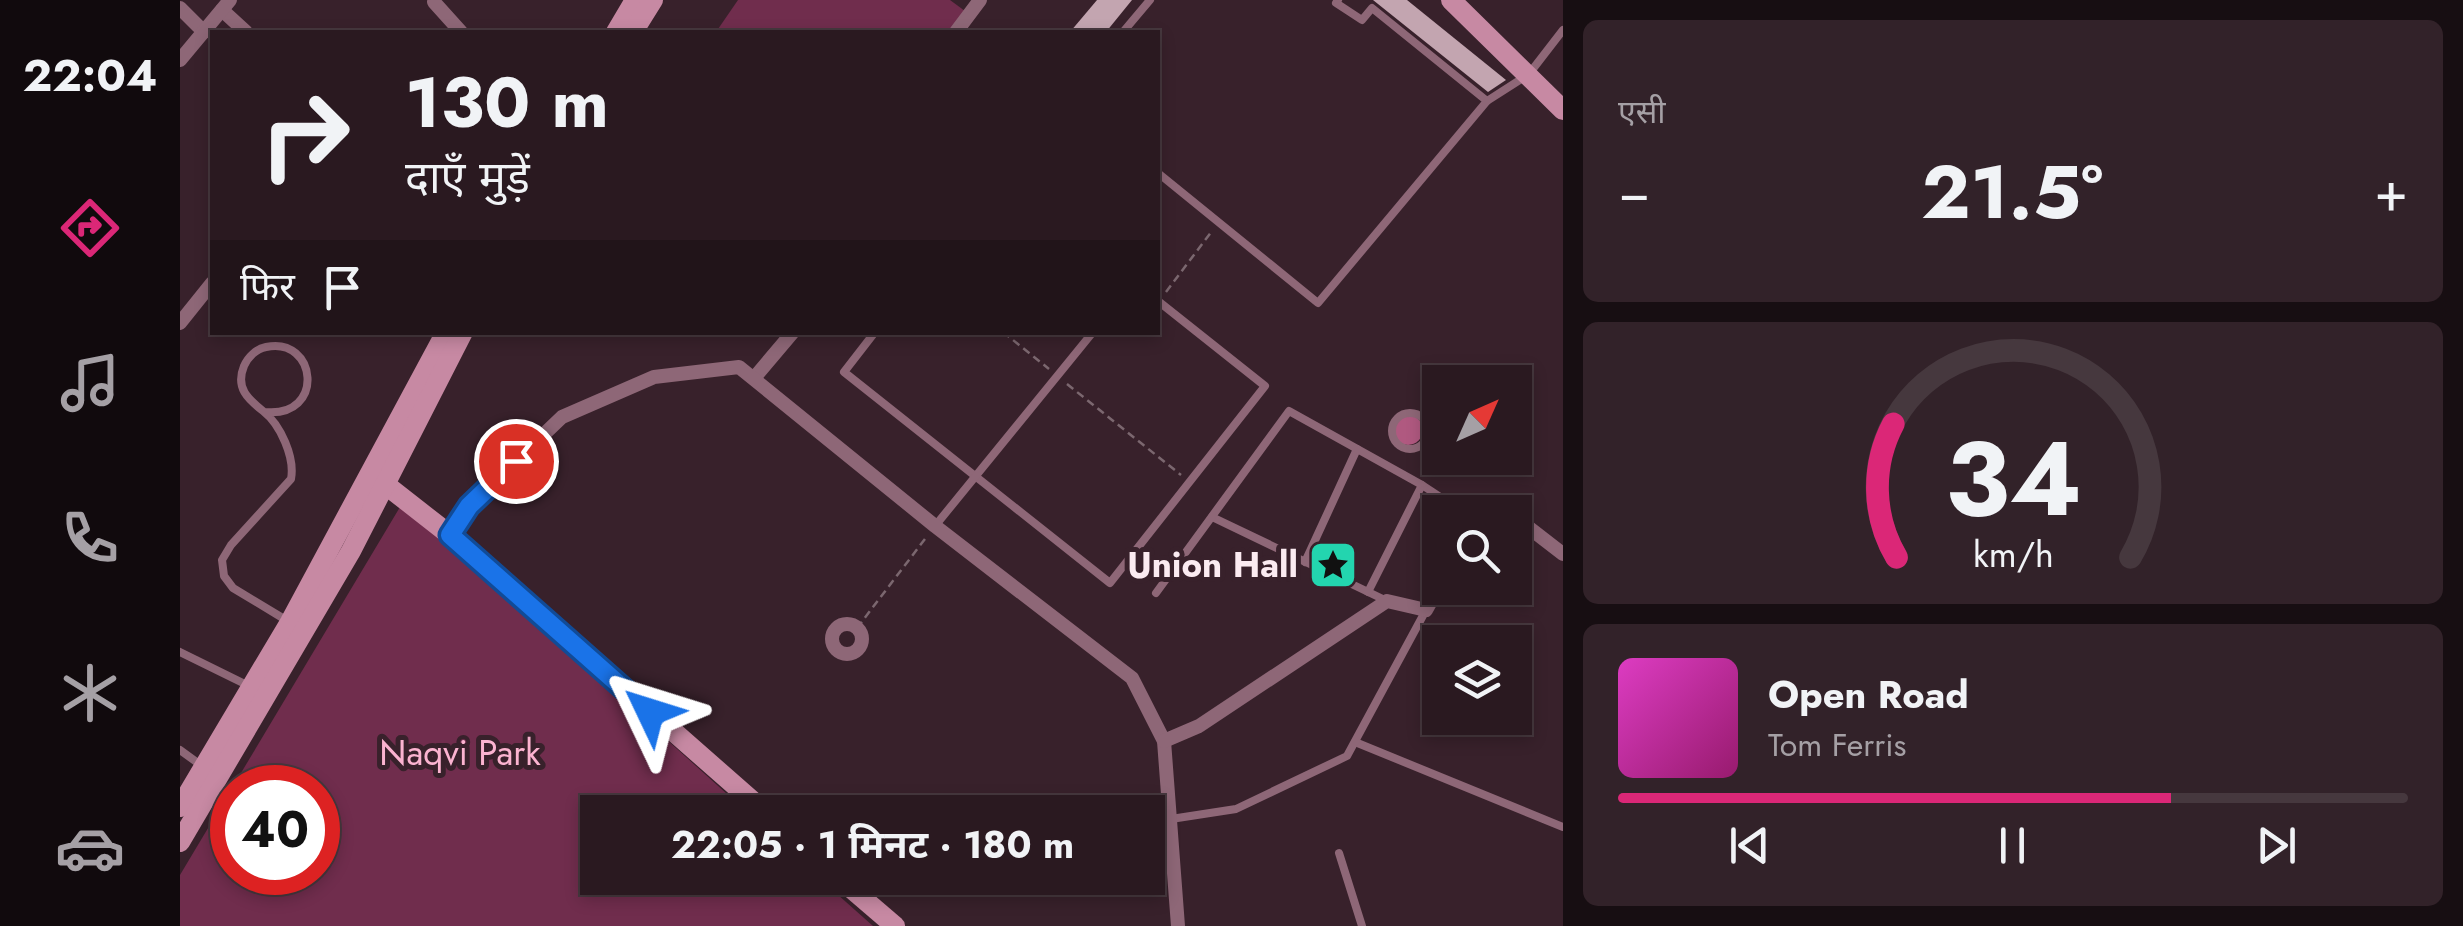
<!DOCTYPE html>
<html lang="hi">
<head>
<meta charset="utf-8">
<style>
	body { margin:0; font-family:Jost,"Noto Sans Devanagari",sans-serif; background:#322229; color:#f1f3f6; height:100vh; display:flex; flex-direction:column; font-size:38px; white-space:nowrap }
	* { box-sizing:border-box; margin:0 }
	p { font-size:32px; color:#a5a0a5 }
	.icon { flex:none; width:55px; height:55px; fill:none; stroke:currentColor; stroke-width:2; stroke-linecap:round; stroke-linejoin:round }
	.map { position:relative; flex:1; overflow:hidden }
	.side { display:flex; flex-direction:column; gap:20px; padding:20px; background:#170e12; width:900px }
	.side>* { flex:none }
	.top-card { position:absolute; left:30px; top:30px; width:950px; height:305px; border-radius:0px; box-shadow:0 5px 15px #0003,0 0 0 2px #46383e; background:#2a1920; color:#f1f3f6; overflow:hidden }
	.needle { width:65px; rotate:45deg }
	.buttons { position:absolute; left:1242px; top:365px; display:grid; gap:20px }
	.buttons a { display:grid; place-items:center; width:110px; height:110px; border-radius:0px; background:#2a1920; box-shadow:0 5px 15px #0003,0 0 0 2px #46383e; font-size:50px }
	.speed { position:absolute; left:30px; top:765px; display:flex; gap:20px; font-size:50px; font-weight:700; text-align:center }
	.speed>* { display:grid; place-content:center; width:130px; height:130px; border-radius:50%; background:#2a1920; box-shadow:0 5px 15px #0003,0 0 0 2px #46383e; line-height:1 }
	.speed .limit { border:15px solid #d22; background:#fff; color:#111 }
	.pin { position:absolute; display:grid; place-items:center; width:85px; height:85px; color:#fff; margin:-42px; border:5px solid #fff; border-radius:50%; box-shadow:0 2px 10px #0007 }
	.me { position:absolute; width:110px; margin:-55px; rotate:311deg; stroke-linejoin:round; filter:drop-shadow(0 0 8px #0008) }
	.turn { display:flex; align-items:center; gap:35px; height:210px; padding:0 30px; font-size:45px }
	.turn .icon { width:130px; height:130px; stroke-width:2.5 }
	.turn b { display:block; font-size:70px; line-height:85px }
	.then { display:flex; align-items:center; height:95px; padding:0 30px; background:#0003; gap:20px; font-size:38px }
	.big { font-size:75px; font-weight:700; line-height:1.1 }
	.side .widget { flex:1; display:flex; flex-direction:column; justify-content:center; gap:15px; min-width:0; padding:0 35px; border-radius:15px; background:#322229 }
	.side .dial { align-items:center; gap:0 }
	.dial svg { height:260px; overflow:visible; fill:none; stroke:#46383e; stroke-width:7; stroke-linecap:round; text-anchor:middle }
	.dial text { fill:#f1f3f6; stroke:none }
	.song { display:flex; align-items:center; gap:30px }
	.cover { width:120px; height:120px; border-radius:15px; background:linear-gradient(135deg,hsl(310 70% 55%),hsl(320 70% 35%)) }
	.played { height:10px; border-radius:5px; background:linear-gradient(90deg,#db2777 70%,#46383e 70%) }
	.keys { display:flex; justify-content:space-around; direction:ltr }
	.heat { display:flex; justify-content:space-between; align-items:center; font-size:55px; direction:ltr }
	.trip { position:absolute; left:400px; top:795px; width:585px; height:100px; border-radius:0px; background:#2a1920; box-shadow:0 5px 15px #0003,0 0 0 2px #46383e; font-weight:700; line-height:100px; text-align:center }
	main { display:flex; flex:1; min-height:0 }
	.menu { display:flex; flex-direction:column; width:180px; justify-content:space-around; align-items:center; background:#110a0d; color:#a5a0a5 }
	.menu .icon { width:70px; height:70px }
	.menu .current { color:#db2777 }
	.menu b { font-size:45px; color:#f1f3f6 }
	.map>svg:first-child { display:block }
</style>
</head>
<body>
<main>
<nav class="menu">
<b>22:04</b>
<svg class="icon current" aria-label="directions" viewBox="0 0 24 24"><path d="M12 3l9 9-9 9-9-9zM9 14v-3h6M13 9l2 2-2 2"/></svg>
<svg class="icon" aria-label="music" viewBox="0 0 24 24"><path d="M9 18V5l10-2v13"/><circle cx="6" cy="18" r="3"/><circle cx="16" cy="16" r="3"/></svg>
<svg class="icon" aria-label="phone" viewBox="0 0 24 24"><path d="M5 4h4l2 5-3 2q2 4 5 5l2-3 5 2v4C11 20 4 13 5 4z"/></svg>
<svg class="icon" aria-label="climate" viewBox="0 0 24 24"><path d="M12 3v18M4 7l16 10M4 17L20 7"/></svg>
<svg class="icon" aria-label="car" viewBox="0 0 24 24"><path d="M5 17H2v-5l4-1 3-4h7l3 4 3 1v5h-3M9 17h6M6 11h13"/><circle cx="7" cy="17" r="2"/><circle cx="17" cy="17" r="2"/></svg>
</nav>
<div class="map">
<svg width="1383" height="926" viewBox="0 0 1383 926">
	<rect width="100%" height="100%" fill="#38212b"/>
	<g fill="#702d4d" fill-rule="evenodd">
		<path d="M558,0H770L789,14L775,32H536Z"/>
		<path d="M223,502L567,812H418V878H639L693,926H0V875ZM52,788H138V872H52Z"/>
	</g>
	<circle fill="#b05980" cx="1228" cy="430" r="15"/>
	<g fill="#c3a5b0">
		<path d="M917,0H952L926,32H890Z"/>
		<path d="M1193,0H1227L1326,80L1308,92Z"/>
	</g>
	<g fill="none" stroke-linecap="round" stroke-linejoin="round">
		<g stroke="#7b676f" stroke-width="2.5" stroke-dasharray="8 5" stroke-linecap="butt">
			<path d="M986,292L1032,231"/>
			<path d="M823,332L869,369"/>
			<path d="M887,384L1001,475"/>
			<path d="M677,628L748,535"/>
		</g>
		<g stroke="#8e6777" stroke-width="8">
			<path d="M943,32L970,0"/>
			<path d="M1307,101L1349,74L1383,30"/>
			<path d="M978,173L1138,303L1307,101L1192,8L1182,20L1156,3L1158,0"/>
			<path d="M695,332L664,372L930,583L1085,386L978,301"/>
			<path d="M85,412C146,418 137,336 86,347C76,349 68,357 64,366C55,388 68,399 83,411C101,425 115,458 111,479L51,545L42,560L44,576L53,588L106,620"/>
			<circle cx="1230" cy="431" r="18"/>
			<path d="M1032,517L1207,601"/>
			<path d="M755,526L913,332"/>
			<path d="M1125,562L1177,449"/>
			<path d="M1188,592L1242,485"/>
			<path d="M976,593L1109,411L1242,485L1283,512"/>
			<path d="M0,652L67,685"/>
			<path d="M1175,742L1383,827"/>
			<path d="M0,750L22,766"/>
			<path d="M991,819L1056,809L1167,756L1246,610"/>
			<path d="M1159,853L1182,926"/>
		</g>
		<g stroke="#8e6777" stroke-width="14">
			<path d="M254,2L281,32"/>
			<path d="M0,8L24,32"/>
			<path d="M42,10L66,32"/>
			<path d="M776,32L800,0"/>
			<path d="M0,60L50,0"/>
			<path d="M0,323L32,283"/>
			<path d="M575,377L613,332"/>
			<path d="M1307,512L1322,509L1328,512"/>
			<path d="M1335,517L1383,554"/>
			<path d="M270,535L289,506L382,417L474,377L559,367L755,526L952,678L984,741L998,926"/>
			<circle cx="667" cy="639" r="15"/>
			<path d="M984,741L1019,726L1207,601L1246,610L1260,585"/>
		</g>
		<g stroke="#c789a3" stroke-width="20">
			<path d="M1271,0L1383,110"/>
			<path d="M436,32L455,0"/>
			<path d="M453,32L473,0"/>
			<path d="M197,478L270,535L585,812"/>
			<path d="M0,807L110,622L266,332"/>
			<path d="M0,842L171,551L283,332"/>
			<path d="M659,878L715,926"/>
		</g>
	</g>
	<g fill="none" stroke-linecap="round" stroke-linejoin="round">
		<g stroke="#114b97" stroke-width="25">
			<path id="route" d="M336,461L289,506L270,535L470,712"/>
		</g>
		<use href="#route" stroke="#1a73e8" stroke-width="18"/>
	</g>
	<defs>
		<g id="sight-square" transform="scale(2.5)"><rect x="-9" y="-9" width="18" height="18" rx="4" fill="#23d5af" stroke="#38212b"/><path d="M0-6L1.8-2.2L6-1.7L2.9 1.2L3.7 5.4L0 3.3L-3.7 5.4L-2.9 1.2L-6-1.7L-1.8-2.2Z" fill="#111"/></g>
	</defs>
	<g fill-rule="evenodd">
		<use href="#sight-square" x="1153" y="565"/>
	</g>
	<g text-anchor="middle" stroke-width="10" stroke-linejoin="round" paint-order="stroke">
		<g font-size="35" font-weight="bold" fill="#fbebf1" stroke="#38212b" text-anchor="end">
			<text x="1118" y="577">Union Hall</text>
		</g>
		<g font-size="35" fill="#fbb3d0" stroke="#38212b">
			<text x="280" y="765">Naqvi Park</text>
		</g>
	</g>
</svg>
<div class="buttons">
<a><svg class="needle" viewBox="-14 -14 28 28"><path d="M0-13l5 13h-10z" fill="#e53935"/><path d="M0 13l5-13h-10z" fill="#a5a0a5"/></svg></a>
<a><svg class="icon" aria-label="search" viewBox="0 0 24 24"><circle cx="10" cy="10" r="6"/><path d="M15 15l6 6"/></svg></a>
<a><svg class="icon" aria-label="layers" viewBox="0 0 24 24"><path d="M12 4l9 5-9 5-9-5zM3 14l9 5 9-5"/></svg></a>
</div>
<div class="speed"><div class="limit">40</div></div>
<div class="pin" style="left:336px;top:461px;background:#d93025"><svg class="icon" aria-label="arrive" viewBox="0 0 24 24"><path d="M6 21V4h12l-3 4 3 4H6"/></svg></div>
<svg class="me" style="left:470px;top:712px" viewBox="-20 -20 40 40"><path d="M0-17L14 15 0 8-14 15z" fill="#1a73e8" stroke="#fff" stroke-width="4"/></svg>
<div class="trip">22:05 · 1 मिनट · 180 m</div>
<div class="top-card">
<div class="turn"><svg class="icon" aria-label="right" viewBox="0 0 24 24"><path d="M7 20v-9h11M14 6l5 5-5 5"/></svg><div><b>130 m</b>दाएँ मुड़ें</div></div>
<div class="then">फिर<svg class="icon" aria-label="arrive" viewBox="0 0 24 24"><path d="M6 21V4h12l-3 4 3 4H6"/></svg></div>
</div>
</div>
<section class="side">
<div class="widget"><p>एसी</p>
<div class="heat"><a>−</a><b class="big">21.5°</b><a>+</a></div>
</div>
<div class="widget dial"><svg viewBox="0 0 100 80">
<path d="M14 69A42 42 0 1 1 86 69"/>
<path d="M14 69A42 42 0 0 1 13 28" stroke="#db2777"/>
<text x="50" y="56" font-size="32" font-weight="700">34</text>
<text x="50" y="72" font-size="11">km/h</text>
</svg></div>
<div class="widget">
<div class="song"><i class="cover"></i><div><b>Open Road</b><p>Tom Ferris</p></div></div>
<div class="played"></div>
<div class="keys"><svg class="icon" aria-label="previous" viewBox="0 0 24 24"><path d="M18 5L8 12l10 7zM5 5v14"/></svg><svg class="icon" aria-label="pause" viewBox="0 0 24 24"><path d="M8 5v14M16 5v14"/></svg><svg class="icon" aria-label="next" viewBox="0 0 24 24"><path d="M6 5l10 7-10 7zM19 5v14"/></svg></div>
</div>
</section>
</main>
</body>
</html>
